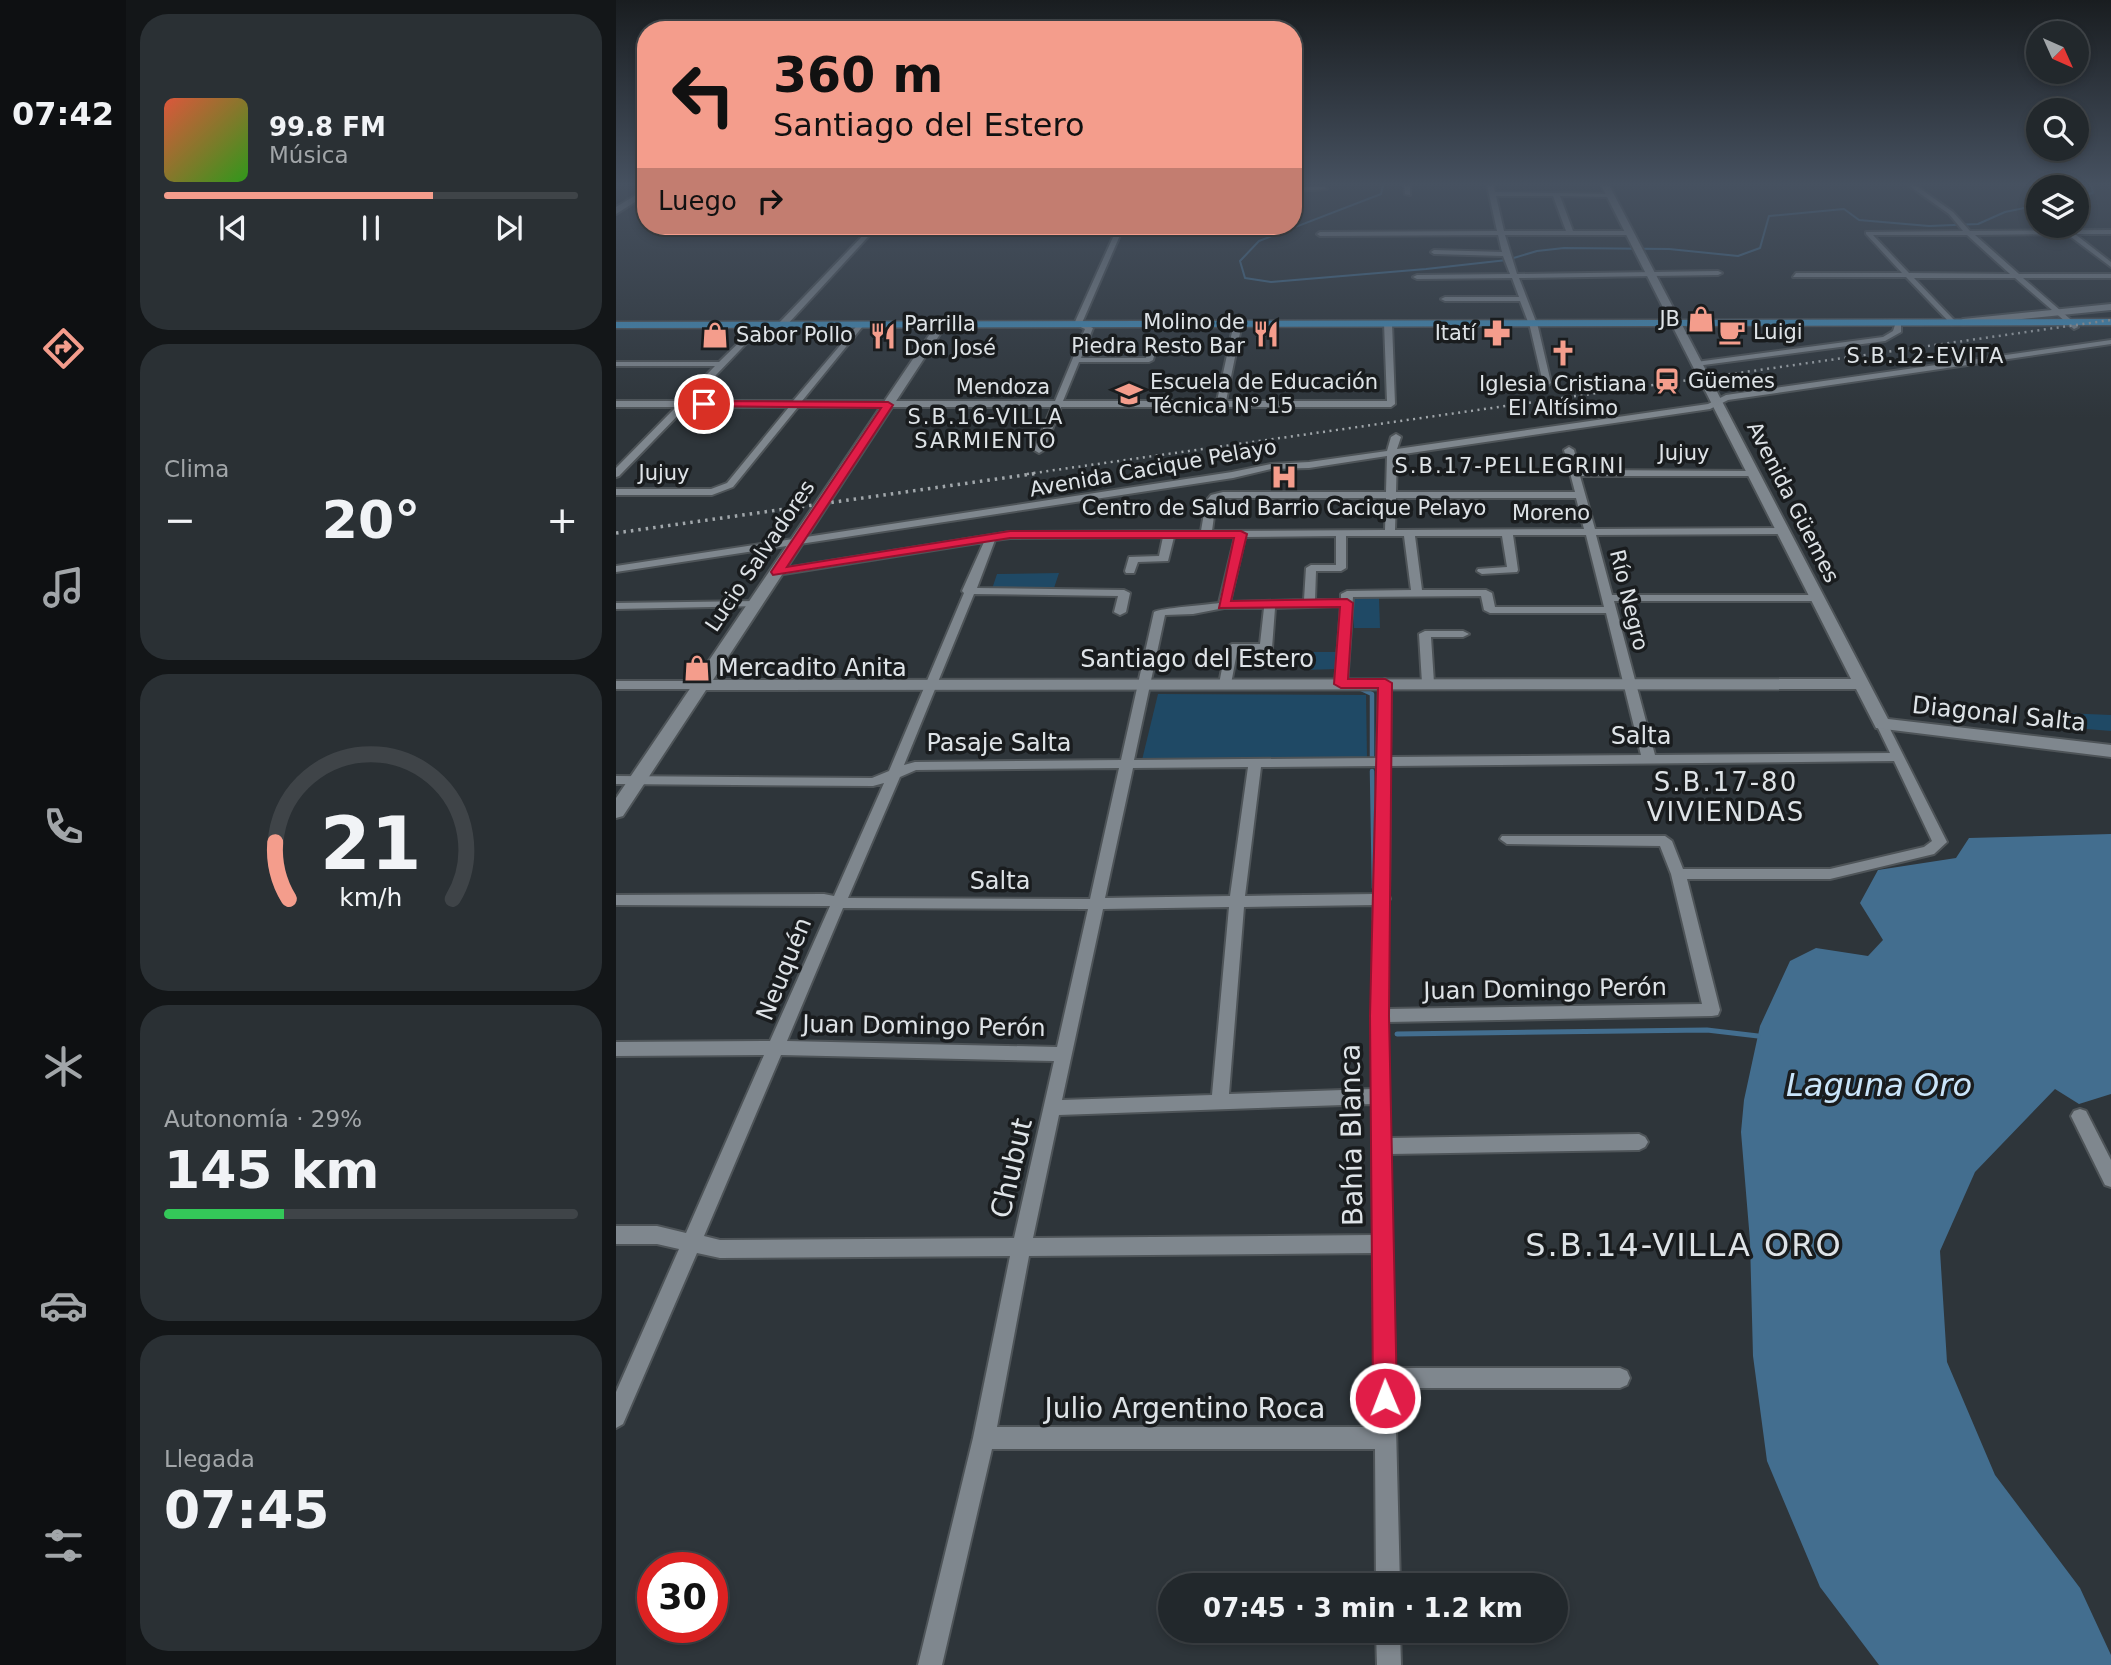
<!DOCTYPE html>
<html lang="es">
<head>
<meta charset="utf-8">
<style>
	body { margin:0; font-family:"DejaVu Sans",sans-serif; background:#2a3034; color:#f1f3f6; height:100vh; display:flex; flex-direction:column; font-size:26px; white-space:nowrap }
	* { box-sizing:border-box; margin:0 }
	p { font-size:23px; color:#a2a6a9 }
	.icon { flex:none; width:38px; height:38px; fill:none; stroke:currentColor; stroke-width:2; stroke-linecap:round; stroke-linejoin:round }
	.map { position:relative; flex:1; overflow:hidden }
	.details { display:flex; flex-direction:column; gap:14px; padding:14px; background:#131618; width:490px }
	.details>* { flex:none }
	.top-card { position:absolute; left:21px; top:21px; width:665px; height:214px; border-radius:28px; box-shadow:0 4px 10px #0003,0 0 0 2px #3f4448; background:#f49d8c; color:#111; overflow:hidden }
	.needle { width:46px; rotate:135deg }
	.buttons { position:absolute; left:1410px; top:21px; display:grid; gap:14px }
	.buttons a { display:grid; place-items:center; width:63px; height:63px; border-radius:50%; background:#22282c; box-shadow:0 4px 10px #0003,0 0 0 2px #3f4448; font-size:35px }
	.speed { position:absolute; left:21px; top:1552px; display:flex; gap:14px; font-size:35px; font-weight:700; text-align:center }
	.speed>* { display:grid; place-content:center; width:91px; height:91px; border-radius:50%; background:#22282c; box-shadow:0 4px 10px #0003,0 0 0 2px #3f4448; line-height:1 }
	.speed .limit { border:10px solid #d22; background:#fff; color:#111 }
	.pin { position:absolute; display:grid; place-items:center; width:60px; height:60px; color:#fff; margin:-30px; border:4px solid #fff; border-radius:50%; box-shadow:0 2px 7px #0007 }
	.me { position:absolute; width:77px; margin:-38px; rotate:359deg; stroke-linejoin:round; filter:drop-shadow(0 0 5px #0008) }
	.turn { display:flex; align-items:center; gap:24px; height:147px; padding:0 21px; font-size:32px }
	.turn .icon { width:91px; height:91px; stroke-width:2.5 }
	.turn b { display:block; font-size:49px; line-height:60px }
	.then { display:flex; align-items:center; height:66px; padding:0 21px; background:#0003; gap:14px; font-size:26px }
	.big { font-size:52px; font-weight:700; line-height:1.1 }
	.details .card { flex:1; display:flex; flex-direction:column; justify-content:center; gap:10px; min-width:0; padding:0 24px; border-radius:28px; background:#2a3034 }
	.details .dial { align-items:center; gap:0 }
	.dial svg { height:182px; overflow:visible; fill:none; stroke:#3f4448; stroke-width:7; stroke-linecap:round; text-anchor:middle }
	.dial text { fill:#f1f3f6; stroke:none }
	.song { display:flex; align-items:center; gap:21px }
	.cover { width:84px; height:84px; border-radius:10px; background:linear-gradient(135deg,hsl(10 70% 55%),hsl(110 70% 35%)) }
	.played { height:7px; border-radius:4px; background:linear-gradient(90deg,#f49d8c 65%,#3f4448 65%) }
	.keys { display:flex; justify-content:space-around; direction:ltr }
	.heat { display:flex; justify-content:space-between; align-items:center; font-size:38px; direction:ltr }
	.charge { height:10px; border-radius:5px; background:linear-gradient(90deg,#34c759 29%,#3f4448 0) }
	.trip { position:absolute; left:542px; top:1573px; width:410px; height:70px; border-radius:35px; background:#22282c; box-shadow:0 4px 10px #0003,0 0 0 2px #3f4448; font-weight:700; line-height:70px; text-align:center }
	main { display:flex; flex:1; min-height:0 }
	.menu { display:flex; flex-direction:column; width:126px; justify-content:space-around; align-items:center; background:#0e1012; color:#a2a6a9 }
	.menu .icon { width:49px; height:49px }
	.menu .active { color:#f49d8c }
	.menu b { font-size:32px; color:#f1f3f6 }
	.map>svg:first-child { display:block }
</style>
</head>
<body>
<main>
<nav class="menu">
<b>07:42</b>
<svg class="icon active" aria-label="directions" viewBox="0 0 24 24"><path d="M12 3l9 9-9 9-9-9zM9 14v-3h6M13 9l2 2-2 2"/></svg>
<svg class="icon" aria-label="music" viewBox="0 0 24 24"><path d="M9 18V5l10-2v13"/><circle cx="6" cy="18" r="3"/><circle cx="16" cy="16" r="3"/></svg>
<svg class="icon" aria-label="phone" viewBox="0 0 24 24"><path d="M5 4h4l2 5-3 2q2 4 5 5l2-3 5 2v4C11 20 4 13 5 4z"/></svg>
<svg class="icon" aria-label="climate" viewBox="0 0 24 24"><path d="M12 3v18M4 7l16 10M4 17L20 7"/></svg>
<svg class="icon" aria-label="car" viewBox="0 0 24 24"><path d="M5 17H2v-5l4-1 3-4h7l3 4 3 1v5h-3M9 17h6M6 11h13"/><circle cx="7" cy="17" r="2"/><circle cx="17" cy="17" r="2"/></svg>
<svg class="icon" aria-label="filters" viewBox="0 0 24 24"><path d="M4 7h16M4 17h16"/><circle cx="9" cy="7" r="2"/><circle cx="15" cy="17" r="2"/></svg>
</nav>
<section class="details">
<div class="card">
<div class="song"><i class="cover"></i><div><b>99.8 FM</b><p>Música</p></div></div>
<div class="played"></div>
<div class="keys"><svg class="icon" aria-label="previous" viewBox="0 0 24 24"><path d="M18 5L8 12l10 7zM5 5v14"/></svg><svg class="icon" aria-label="pause" viewBox="0 0 24 24"><path d="M8 5v14M16 5v14"/></svg><svg class="icon" aria-label="next" viewBox="0 0 24 24"><path d="M6 5l10 7-10 7zM19 5v14"/></svg></div>
</div>
<div class="card"><p>Clima</p>
<div class="heat"><a>−</a><b class="big">20°</b><a>+</a></div>
</div>
<div class="card dial"><svg viewBox="0 0 100 80">
<path d="M14 69A42 42 0 1 1 86 69"/>
<path d="M14 69A42 42 0 0 1 8 44" stroke="#f49d8c"/>
<text x="50" y="56" font-size="32" font-weight="700">21</text>
<text x="50" y="72" font-size="11">km/h</text>
</svg></div>
<div class="card"><p>Autonomía · 29%</p><b class="big">145 km</b><div class="charge"></div></div>
<div class="card"><p>Llegada</p><b class="big">07:45</b></div>
</section>
<div class="map">
<svg width="1495" height="1665" viewBox="0 0 1495 1665">
	<rect width="100%" height="100%" fill="#2e353a"/>
	<g fill="#1f4965">
		<path d="M443,573L438,588L376,589L381,574Z"/>
		<path d="M737,598H763L764,628H738Z"/>
		<path d="M689,652H720L721,669L688,670Z"/>
		<path d="M542,694L750,695L751,759L526,760Z"/>
		<path d="M1447,713L1495,715V731L1434,726Z"/>
	</g>
	<path fill="#436e8f" d="M1495,834V1094L1463,1104L1439,1089L1359,1172L1324,1251L1331,1362L1379,1475L1464,1588L1495,1655V1665H1263L1204,1587L1151,1461L1137,1356L1134,1241L1125,1132L1128,1100L1144,1026L1174,961L1200,948L1252,956L1267,940L1244,903L1262,870L1340,858L1353,838Z"/>
	<g fill="none" stroke-linecap="round" stroke-linejoin="round">
		<g stroke="#436e8f" stroke-width="2">
			<path d="M767,185L765,194L643,241L624,261L629,278L655,282L810,269L891,260L921,251L948,248L1053,249L1122,256L1144,248L1153,216L1228,209L1243,220L1313,226L1362,224L1389,212L1423,205"/>
			<path d="M1461,197L1477,193L1475,185"/>
		</g>
		<g stroke="#436e8f" stroke-width="4.5">
			<path d="M743,688L756,694V757"/>
			<path d="M756,771L758,888"/>
			<path d="M758,907V920"/>
		</g>
		<path stroke="#436e8f" stroke-width="5" d="M781,1034L1091,1030L1142,1036"/>
		<g stroke="#4e5458" stroke-width="4">
			<g id="street">
				<path d="M788,185H794V195L789,194Z"/>
				<path d="M871,185H877L879,192L996,194L994,197L944,196L957,231H1013L1016,233L1013,235H889L901,274L1102,271L1106,273L1102,275L903,278L922,327L935,383L931,386L927,383L914,327L904,301H829L825,299L829,297H903L896,278L801,279L797,277L801,275L894,274L887,256L818,254L815,252L818,250L886,252L882,235L704,236L701,234L704,232L881,231ZM880,196H937L950,231H888Z"/>
				<path d="M1292,185H1299L1337,212L1354,231L1495,230V234H1459L1495,262V267L1451,234L1359,235L1403,274H1495V278H1407L1461,325L1462,327L1458,329L1399,278H1298L1339,321L1340,323L1336,325L1290,277H1177L1180,273H1286L1250,234V232L1347,231L1333,214ZM1257,235H1351L1394,274L1293,273Z"/>
				<path d="M677,187H708L711,189L677,191Z"/>
				<path d="M256,226H262L169,327H163V323Z"/>
				<path d="M502,226H508L466,323L477,328L465,358H530L532,349L536,347L540,349L537,360L533,362H463L447,401H601L618,323L622,321L626,323L610,401H771L768,323L772,321L776,323L779,404L775,407H445L428,450L423,453L418,450L436,407H182L117,487L96,495H0V489H95L111,483L173,407H70L3,476L0,477V468L60,407H0V401H65L99,366H0V362H103L144,322H147V326L75,401H177L244,322H247V326L186,401H439L469,329L458,324Z"/>
				<path d="M1279,325H1285V332L1269,341L1080,366L1076,364L1080,362L1267,337L1277,331Z"/>
				<path d="M1495,340V344L1112,400L1094,409L781,455L780,492H959L948,450L953,447L958,450L963,470L1139,471V475L1136,476H964L979,529L1167,528L1172,531L1167,534L980,535L996,595H1201L1207,598L1201,601H998L1039,755L1274,753L1260,724L1266,720L1270,721L1331,842L1318,854L1214,879H1071L1104,1010L1102,1015L1096,1016L771,1022L774,1138L1023,1134L1029,1137L1032,1142L1029,1147L1023,1150L774,1154L779,1368H1004L1011,1371L1014,1378L1011,1385L1004,1388H779L784,1586H760L759,1449H376L326,1665H302L357,1438L394,1256L104,1258L81,1253L7,1424L0,1428V1392L63,1249L41,1244H0V1226H41L70,1233L148,1055L0,1056V1042L154,1041L214,906L0,905V895L208,894L218,896L268,783L257,786L0,784V776L256,778L273,771L348,593L346,591L368,542L161,575L156,572L157,570L394,532L585,531L590,501L595,495L607,492H770L771,456L693,468L655,469L617,478L0,572V566L616,472L655,464L693,462L771,451L775,437L780,434L785,437L781,449L1092,404L1110,395ZM607,498H770L769,530L596,531L600,501ZM780,498H960L968,529L779,530ZM897,535H970L988,607H879L876,593L870,590H806L799,536H886L891,567L862,569L861,571L866,574L901,572L902,570ZM720,536V565H695L690,568L688,600L614,602L629,537ZM730,536H788L795,590L731,591L725,594V600H699L700,571H725L730,568ZM547,537L543,556L513,557L509,571L510,573H518L522,562L552,561L558,537H619L603,603C590,605 545,608 538,612L505,760L299,762L288,765L358,594L502,596L498,612L504,615L510,612L514,593L508,590L361,588L379,540L394,538ZM865,596L868,610L874,613H990L1025,755L774,757L775,683L769,679L763,683L761,758L518,760L549,615L577,614L608,608H648L644,644H616L610,648L603,684L609,688L615,684L621,652H650L656,648L659,608L725,606L719,684L725,688L731,684L737,597ZM1278,761L1316,841L1308,847L1214,869H1067L1056,841L1049,836H886L884,839L891,844L1044,846L1055,874L1086,1004L771,1009L772,902L774,899L773,896L774,766ZM761,766L758,894L629,896L645,767ZM632,767L614,896L489,898L517,768ZM503,768L474,899L232,898L284,777L300,770ZM758,905L756,1089L613,1094L628,907ZM613,907L596,1095L446,1100L487,909ZM227,908L472,909L441,1047L171,1041ZM165,1055L438,1061L398,1238L104,1240L88,1236ZM756,1104L757,1235L417,1238L443,1115ZM757,1253L759,1427H381L413,1256Z"/>
				<path d="M140,601L146,604L144,606L0,609V603Z"/>
				<path d="M809,631H847L853,634L847,637H815L818,683L812,687L806,683L803,634Z"/>
				<path d="M0,681H86L92,685L86,689H0Z"/>
				<path d="M1464,1109L1470,1111L1495,1160V1187L1489,1185L1455,1116L1458,1111Z"/>
				<path d="M760,1631H784L785,1665H761Z"/>
			</g>
		</g>
		<g stroke="#4e5458" stroke-width="4">
			<g id="secondary">
				<path d="M985,185H993L1272,719L1495,745V757L1260,728L1240,689L90,690L7,816L0,818V798L320,325L325,322L330,325L97,680L1235,679Z"/>
				<path d="M30,189V195L0,214V207Z"/>
				<path d="M1495,304V310L1347,325L1342,322L1347,319Z"/>
			</g>
		</g>
		<g stroke="#4e5458" stroke-width="3">
			<path id="primary" d="M1495,319V325L0,328V322Z"/>
		</g>
		<use href="#street" fill="#7f878e" fill-rule="evenodd"/>
		<use href="#secondary" fill="#7f878e" fill-rule="evenodd"/>
		<use href="#primary" fill="#4390be" fill-rule="evenodd"/>
		<path stroke="#a1a7ab" stroke-width="2.5" stroke-dasharray="2 4.5" stroke-linecap="butt" d="M411,474L1495,320"/>
		<path stroke="#a1a7ab" stroke-width="3.5" stroke-dasharray="2.5 5" stroke-linecap="butt" d="M0,533L423,473"/>
	</g>
	<linearGradient id="sky" x2="0" y2="1"><stop stop-color="#191d20"/><stop offset="0.44" stop-color="#465160"/><stop offset="1" stop-color="#465160" stop-opacity="0"/></linearGradient>
	<rect width="1495" height="418" fill="url(#sky)"/>
	<path fill="#e11d48" stroke="#92132f" stroke-width="2" d="M88,401L272,402L277,405L171,567L394,531H625L631,534L615,601L731,599L737,603L732,679H769L776,683L773,1016L781,1398L777,1406L769,1410L760,1406L757,1398L754,1016L762,688H725L718,684L724,607L603,608L618,538H394L157,575L155,572L265,408L85,406Z"/>
	<defs>
		<g id="shop-bare" transform="scale(2.1)"><path d="M-5-2.5h2.3a2.7 3.5 0 0 1 5.4 0H5L5.5 6h-11ZM-1.5-2.5h3a1.5 2.3 0 0 0-3 0Z" fill="#f49d8c" stroke="#191c1e" stroke-width="2.5" paint-order="stroke"/></g>
		<g id="cafe-bare" transform="scale(2.1)"><path d="M-5.5-4.5H6V0H3Q3 3.5 0 3.5H-2.5Q-5.5 3.5-5.5 0ZM3-3.2v2h1.7v-2ZM-6 4.5H4V6H-6Z" fill="#f49d8c" stroke="#191c1e" stroke-width="2.5" paint-order="stroke"/></g>
		<g id="pharmacy-bare" transform="scale(2.1)"><path d="M-2-6h4v4h4v4h-4v4h-4v-4h-4v-4h4Z" fill="#f49d8c" stroke="#191c1e" stroke-width="2.5" paint-order="stroke"/></g>
		<g id="restaurant-bare" transform="scale(2.1)"><path d="M-5-6h1v4h1v-4h1v4h1v-4h1v5L-1.5 .5V6h-2V.5L-5-1ZM5-6V6H3V1.5H1.5Q1.5-4 5-6Z" fill="#f49d8c" stroke="#191c1e" stroke-width="2.5" paint-order="stroke"/></g>
		<g id="church-bare" transform="scale(2.1)"><path d="M-1.2-6h2.4v3.5h3.3v2.4h-3.3V6h-2.4V-.1h-3.3v-2.4h3.3Z" fill="#f49d8c" stroke="#191c1e" stroke-width="2.5" paint-order="stroke"/></g>
		<g id="station-bare" transform="scale(2.1)"><path d="M-3-6H3Q5-6 5-4V2Q5 4 3 4L4.5 6H3L1.5 4h-3L-3 6H-4.5L-3 4Q-5 4-5 2V-4Q-5-6-3-6ZM-3.5-4v3h7v-3ZM-3.5 1v1.5H-2V1ZM2 1v1.5H3.5V1Z" fill="#f49d8c" stroke="#191c1e" stroke-width="2.5" paint-order="stroke"/></g>
		<g id="university-bare" transform="scale(2.1)"><path d="M0-5L7-2L0 1L-7-2ZM-4 1L0 2.5L4 1V4Q0 6-4 4Z" fill="#f49d8c" stroke="#191c1e" stroke-width="2.5" paint-order="stroke"/></g>
		<g id="hospital-bare" transform="scale(2.1)"><path d="M-5-5h3v3.5h4V-5h3V5h-3V1.5h-4V5h-3Z" fill="#f49d8c" stroke="#191c1e" stroke-width="2.5" paint-order="stroke"/></g>
	</defs>
	<g fill-rule="evenodd">
		<use href="#shop-bare" x="1085" y="319"/>
		<use href="#cafe-bare" x="1116" y="332"/>
		<use href="#pharmacy-bare" x="881" y="333"/>
		<use href="#restaurant-bare" x="650" y="334"/>
		<use href="#shop-bare" x="99" y="335"/>
		<use href="#restaurant-bare" x="267" y="336"/>
		<use href="#church-bare" x="947" y="353"/>
		<use href="#station-bare" x="1051" y="381"/>
		<use href="#university-bare" x="513" y="394"/>
		<use href="#hospital-bare" x="668" y="477"/>
		<use href="#shop-bare" x="81" y="668"/>
	</g>
	<g text-anchor="middle" stroke-width="7" stroke-linejoin="round" paint-order="stroke">
		<g font-size="21" fill="#dee3e7" stroke="#191c1e" text-anchor="start">
			<text x="1064" y="326" text-anchor="end">JB</text>
			<text x="629" y="329" text-anchor="end">Molino de<tspan x="629" dy="24">Piedra Resto Bar</tspan></text>
			<text x="288" y="331">Parrilla<tspan x="288" dy="24">Don José</tspan></text>
			<text x="1137" y="339">Luigi</text>
			<text x="860" y="340" text-anchor="end">Itatí</text>
			<text x="120" y="342">Sabor Pollo</text>
			<text x="1072" y="388">Güemes</text>
			<text x="534" y="389">Escuela de Educación<tspan x="534" dy="24">Técnica N° 15</tspan></text>
			<text x="947" y="391" text-anchor="middle">Iglesia Cristiana<tspan x="947" dy="24">El Altísimo</tspan></text>
			<text x="668" y="515" text-anchor="middle">Centro de Salud Barrio Cacique Pelayo</text>
		</g>
		<g font-size="21" letter-spacing="2" fill="#dee3e7" stroke="#191c1e">
			<text x="1310" y="363">S.B.12-EVITA</text>
			<text x="370" y="424">S.B.16-VILLA<tspan x="370" dy="24">SARMIENTO</tspan></text>
			<text x="894" y="473">S.B.17-PELLEGRINI</text>
		</g>
		<g font-size="21" fill="#dee3e7" stroke="#191c1e">
			<text x="387" y="394">Mendoza</text>
			<text x="1068" y="460">Jujuy</text>
			<text transform="translate(537 468) rotate(-10)" y="7">Avenida Cacique Pelayo</text>
			<text x="48" y="480">Jujuy</text>
			<text transform="translate(1177 502) rotate(63)" y="7">Avenida Güemes</text>
			<text x="935" y="520">Moreno</text>
			<text transform="translate(144 556) rotate(-56)" y="7">Lucio Salvadores</text>
			<text transform="translate(1013 600) rotate(76)" y="7">Río Negro</text>
		</g>
		<g font-size="24" fill="#dee3e7" stroke="#191c1e">
			<text x="581" y="667">Santiago del Estero</text>
			<text transform="translate(1383 714) rotate(6)" y="8">Diagonal Salta</text>
			<text x="1025" y="744">Salta</text>
			<text x="383" y="751">Pasaje Salta</text>
			<text x="384" y="889">Salta</text>
			<text transform="translate(168 969) rotate(-68)" y="8">Neuquén</text>
			<text transform="translate(929 989) rotate(-1)" y="8">Juan Domingo Perón</text>
			<text transform="translate(308 1026) rotate(1)" y="8">Juan Domingo Perón</text>
		</g>
		<g font-size="24" fill="#dee3e7" stroke="#191c1e" text-anchor="start">
			<text x="102" y="676">Mercadito Anita</text>
		</g>
		<g font-size="26" letter-spacing="2" fill="#dee3e7" stroke="#191c1e">
			<text x="1110" y="791">S.B.17-80<tspan x="1110" dy="30">VIVIENDAS</tspan></text>
		</g>
		<g font-size="28" fill="#dee3e7" stroke="#191c1e">
			<text transform="translate(735 1135) rotate(-91)" y="10">Bahía Blanca</text>
			<text transform="translate(395 1168) rotate(-77)" y="10">Chubut</text>
			<text x="569" y="1418">Julio Argentino Roca</text>
		</g>
		<g font-size="32" font-style="italic" fill="#cae5fa" stroke="#191c1e">
			<text x="1263" y="1096">Laguna Oro</text>
		</g>
		<g font-size="32" letter-spacing="2" fill="#dee3e7" stroke="#191c1e">
			<text x="1068" y="1256">S.B.14-VILLA ORO</text>
		</g>
	</g>
</svg>
<div class="buttons">
<a><svg class="needle" viewBox="-14 -14 28 28"><path d="M0-13l5 13h-10z" fill="#e53935"/><path d="M0 13l5-13h-10z" fill="#a2a6a9"/></svg></a>
<a><svg class="icon" aria-label="search" viewBox="0 0 24 24"><circle cx="10" cy="10" r="6"/><path d="M15 15l6 6"/></svg></a>
<a><svg class="icon" aria-label="layers" viewBox="0 0 24 24"><path d="M12 4l9 5-9 5-9-5zM3 14l9 5 9-5"/></svg></a>
</div>
<div class="speed"><div class="limit">30</div></div>
<div class="pin" style="left:88px;top:404px;background:#d93025"><svg class="icon" aria-label="arrive" viewBox="0 0 24 24"><path d="M6 21V4h12l-3 4 3 4H6"/></svg></div>
<svg class="me" style="left:769px;top:1398px" viewBox="-20 -20 40 40"><circle r="17" fill="#e11d48" stroke="#fff" stroke-width="3"/><path d="M0-11L8 9 0 5-8 9z" fill="#fff"/></svg>
<div class="trip">07:45 · 3 min · 1.2 km</div>
<div class="top-card">
<div class="turn"><svg class="icon" aria-label="left" viewBox="0 0 24 24"><path d="M17 20v-9H6M10 6l-5 5 5 5"/></svg><div><b>360 m</b>Santiago del Estero</div></div>
<div class="then">Luego<svg class="icon" aria-label="right" viewBox="0 0 24 24"><path d="M7 20v-9h11M14 6l5 5-5 5"/></svg></div>
</div>
</div>
</main>
</body>
</html>
